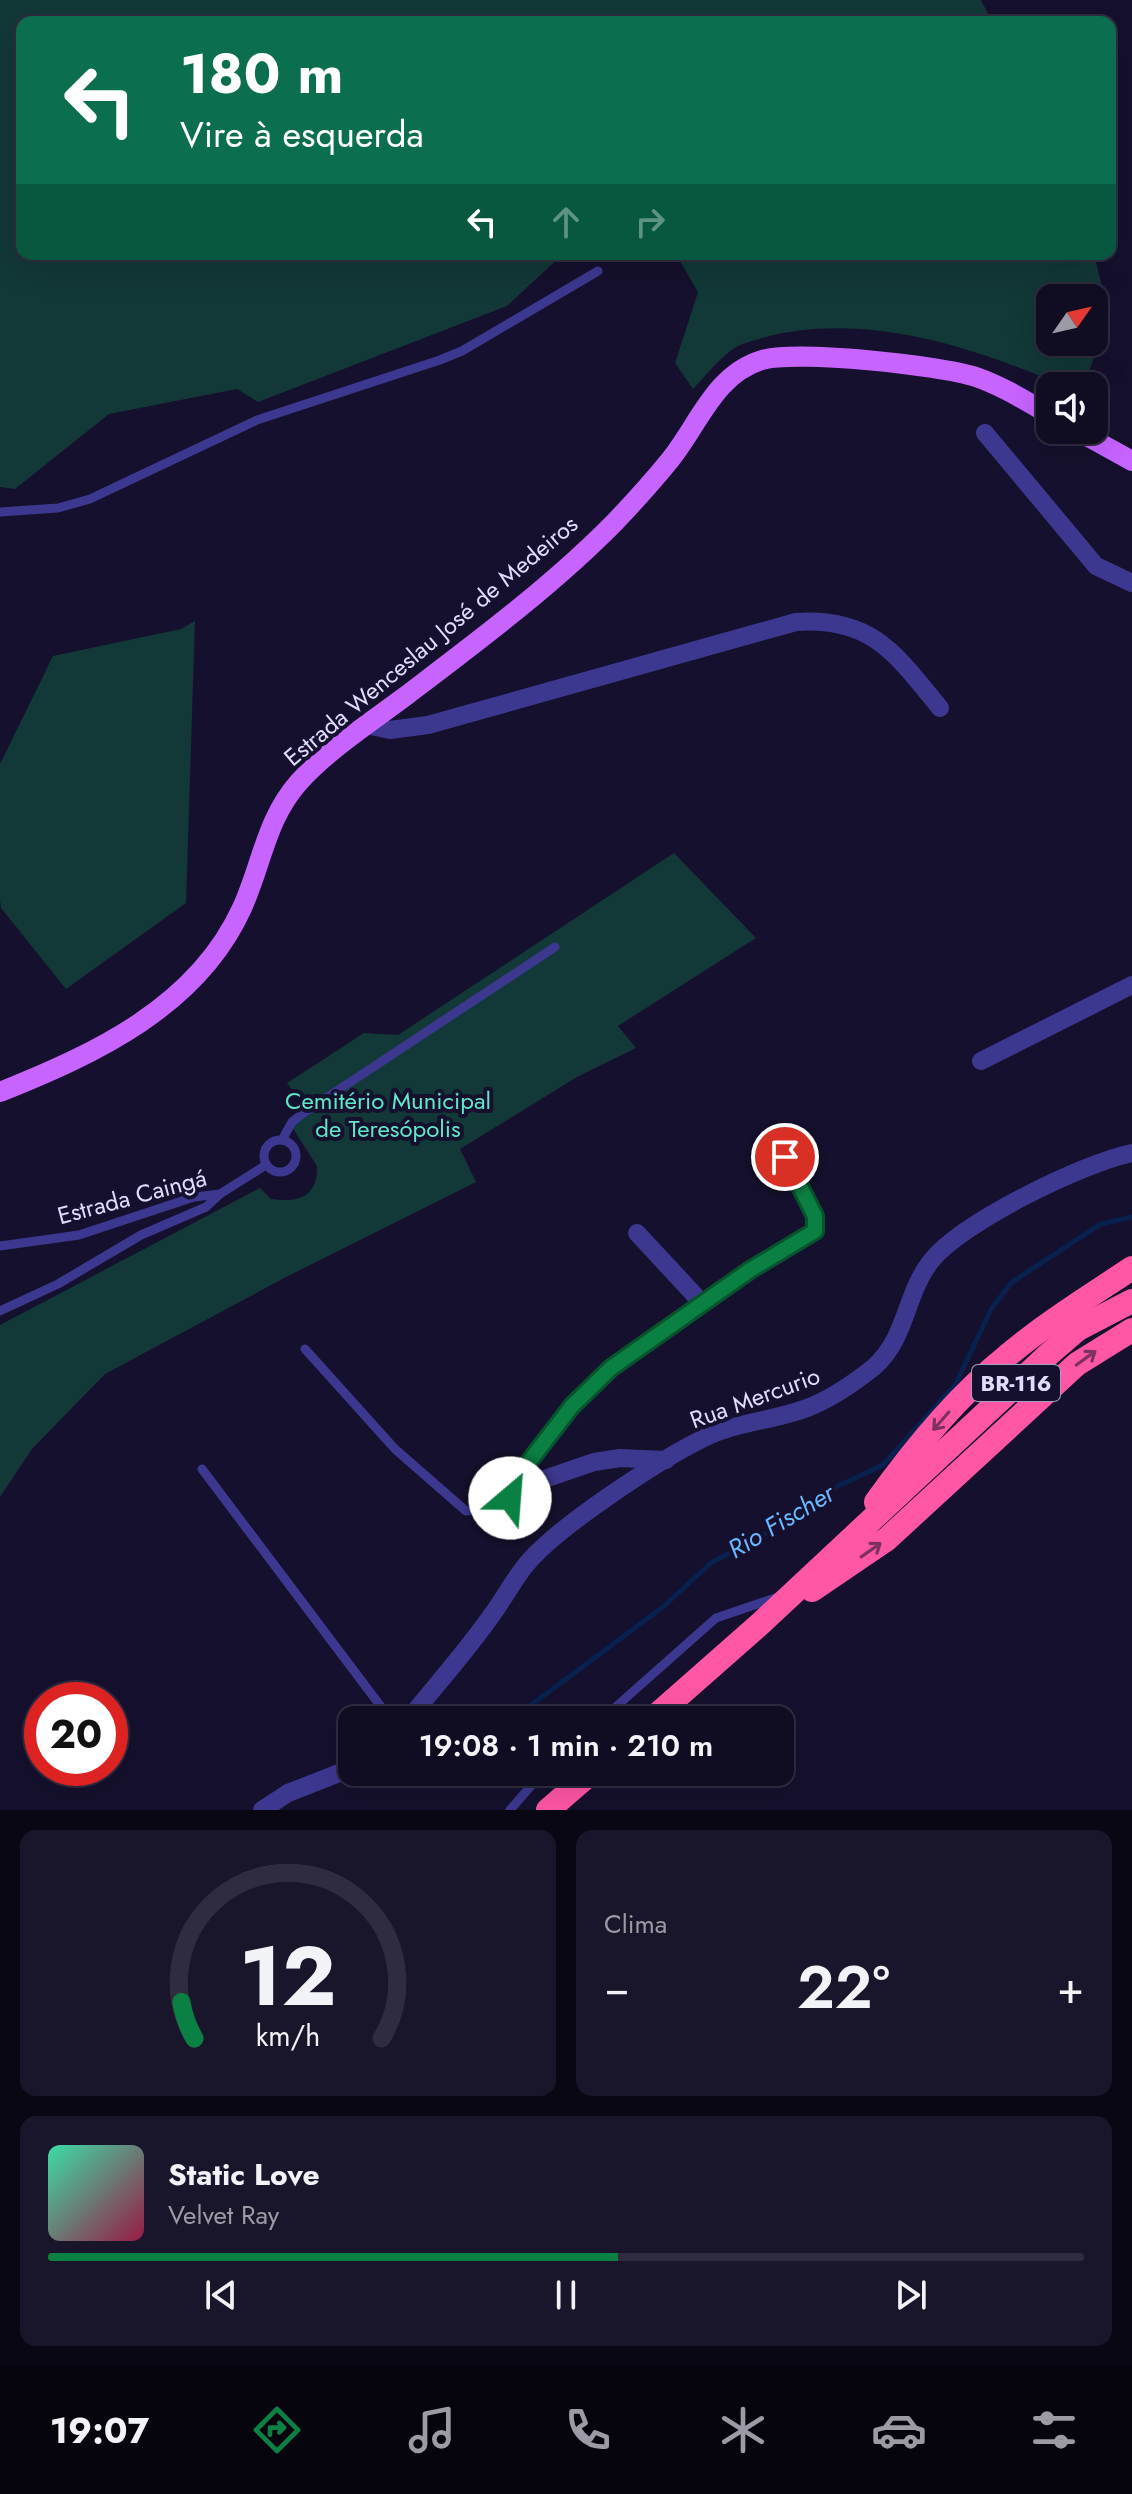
<!DOCTYPE html>
<html lang="pt">
<head>
<meta charset="utf-8">
<style>
	body { margin:0; font-family:Jost,sans-serif; background:#19152a; color:#f1f3f6; height:100vh; display:flex; flex-direction:column; font-size:30px; white-space:nowrap }
	* { box-sizing:border-box; margin:0 }
	p { font-size:26px; color:#9c9ba5 }
	.icon { flex:none; width:44px; height:44px; fill:none; stroke:currentColor; stroke-width:2; stroke-linecap:round; stroke-linejoin:round }
	.map { position:relative; height:1810px; overflow:hidden }
	.panel { display:flex; flex-direction:column; gap:20px; padding:20px; background:#090713; flex:1 }
	.panel>* { flex:none }
	.banner { position:absolute; left:16px; top:16px; width:1100px; height:244px; border-radius:16px; box-shadow:0 8px 32px #0002,0 0 0 2px #302c40; background:#0b6e4f; color:#fff; overflow:hidden }
	.needle { width:52px; rotate:56deg }
	.buttons { position:absolute; left:1036px; top:284px; display:grid; gap:16px }
	.buttons a { display:grid; place-items:center; width:72px; height:72px; border-radius:16px; background:#100c22; box-shadow:0 8px 32px #0002,0 0 0 2px #302c40; font-size:40px }
	.speed { position:absolute; left:24px; top:1682px; display:flex; gap:16px; font-size:40px; font-weight:700; text-align:center }
	.speed>* { display:grid; place-content:center; width:104px; height:104px; border-radius:50%; background:#100c22; box-shadow:0 8px 32px #0002,0 0 0 2px #302c40; line-height:1 }
	.speed .limit { border:12px solid #d22; background:#fff; color:#111 }
	.pin { position:absolute; display:grid; place-items:center; width:68px; height:68px; color:#fff; margin:-34px; border:4px solid #fff; border-radius:50%; box-shadow:0 2px 8px #0007 }
	.me { position:absolute; width:88px; margin:-44px; rotate:27deg; stroke-linejoin:round; filter:drop-shadow(0 0 6px #0008) }
	.turn { display:flex; align-items:center; gap:28px; height:168px; padding:0 32px; font-size:36px }
	.turn .icon { width:104px; height:104px; stroke-width:2.5 }
	.turn b { display:block; font-size:56px; line-height:68px }
	.lanes { display:flex; align-items:center; height:76px; padding:0 32px; background:#0003; justify-content:center; gap:40px; direction:ltr }
	.lanes .off { opacity:.35 }
	.big { font-size:60px; font-weight:600; line-height:1.1 }
	.panel .card { flex:1; display:flex; flex-direction:column; justify-content:center; gap:12px; min-width:0; padding:0 28px; border-radius:16px; background:#19152a }
	.panel .dial { align-items:center; gap:0 }
	.dial svg { height:208px; overflow:visible; fill:none; stroke:#302c40; stroke-width:7; stroke-linecap:round; text-anchor:middle }
	.dial text { fill:#f1f3f6; stroke:none }
	.song { display:flex; align-items:center; gap:24px }
	.cover { width:96px; height:96px; border-radius:12px; background:linear-gradient(135deg,hsl(160 70% 55%),hsl(340 70% 35%)) }
	.played { height:8px; border-radius:4px; background:linear-gradient(90deg,#0b8043 55%,#302c40 55%) }
	.keys { display:flex; justify-content:space-around; direction:ltr }
	.heat { display:flex; justify-content:space-between; align-items:center; font-size:44px; direction:ltr }
	.panel .tiles { flex:1; display:grid; gap:20px; grid-template-columns:1fr 1fr }
	.card:last-child { grid-column:span 2 }
	.trip { position:absolute; left:338px; top:1706px; width:456px; height:80px; border-radius:16px; background:#100c22; box-shadow:0 8px 32px #0002,0 0 0 2px #302c40; font-weight:600; line-height:80px; text-align:center }
	.menu { display:flex; height:128px; justify-content:space-around; align-items:center; background:#06050e; color:#9c9ba5 }
	.menu .icon { width:56px; height:56px }
	.menu .active { color:#0b8043 }
	.menu b { font-size:36px; color:#f1f3f6 }
	.map>svg:first-child { display:block }
</style>
</head>
<body>
<div class="map">
<svg width="1132" height="1810" viewBox="0 0 1132 1810">
	<rect width="100%" height="100%" fill="#15102d"/>
	<g fill="#123837" fill-rule="evenodd">
		<path d="M0,0H981L992,22H22V254H563L507,306L258,402L237,389L109,414L15,489L0,487Z"/>
		<path d="M676,254H1094L1109,315L1084,386H1064C966,344 849,306 743,344C725,350 706,376 693,389L675,363L698,292ZM1050,298H1094V342H1050Z"/>
		<path d="M195,621L186,903L66,989L1,908L0,900V764L53,656L181,629Z"/>
		<path d="M674,853L756,938L618,1026L636,1048L577,1077L460,1149L476,1182L288,1276L105,1374L32,1449L0,1497V1325L260,1188L271,1199C298,1203 318,1197 317,1166L290,1124L307,1112L287,1083L364,1033L398,1035Z"/>
	</g>
	<g fill="none" stroke-linecap="round" stroke-linejoin="round">
		<g stroke="#08214f" stroke-width="5">
			<path d="M511,1720L663,1607L711,1563L772,1530L810,1499L883,1465L955,1385L992,1308L1012,1282L1101,1224L1132,1217"/>
			<path d="M432,1786L449,1772"/>
		</g>
		<g stroke="#3d388f" stroke-width="9">
			<path d="M0,512L58,508L90,499L257,420L440,360L462,351L598,271"/>
			<path d="M282,1140L292,1122L302,1114L555,947"/>
			<circle cx="280" cy="1156" r="16"/>
			<path d="M0,1246L79,1235L194,1197L220,1194L266,1165"/>
			<path d="M0,1311L58,1284L141,1235L206,1207L220,1194"/>
			<path d="M305,1349L395,1449L466,1511L498,1505L525,1482"/>
			<path d="M202,1469L391,1720"/>
			<path d="M601,1720L716,1618L778,1597"/>
			<path d="M510,1810L543,1772"/>
		</g>
		<g stroke="#3d388f" stroke-width="18">
			<path d="M985,433L1096,566L1132,583"/>
			<path d="M367,725L390,730L428,725L796,622C872,617 896,654 940,708"/>
			<path d="M981,1061L1132,985"/>
			<path d="M637,1233L702,1303"/>
			<path d="M666,1460L620,1458L594,1462L530,1484L525,1482V1467L572,1406L611,1368L750,1270L815,1231V1216L785,1157"/>
			<path d="M408,1720C435,1686 466,1652 491,1616C503,1600 513,1581 525,1566C555,1528 658,1461 702,1439C735,1422 773,1421 807,1408C831,1399 854,1383 874,1367C907,1338 905,1294 931,1261C962,1222 1083,1163 1132,1153"/>
			<path d="M262,1810L288,1793L352,1768"/>
		</g>
		<g stroke="#c763ff" stroke-width="20">
			<path d="M1076,430L1132,461"/>
			<path d="M0,1092C95,1054 197,1007 242,908C262,864 266,819 299,782C329,749 371,722 407,695C478,641 552,586 615,522C634,502 653,481 670,460C699,424 715,374 762,360C797,350 939,365 976,377C1002,386 1026,401 1050,415"/>
		</g>
		<g stroke="#ff57a6" stroke-width="24">
			<path d="M876,1502C913,1450 957,1396 1007,1356C1046,1323 1090,1296 1132,1268"/>
			<path d="M812,1590L887,1539L1077,1364L1132,1330"/>
			<path d="M651,1720L760,1624L1049,1354L1078,1329L1132,1301"/>
			<path d="M548,1810L592,1772"/>
		</g>
	</g>
	<defs><path id="oneway-shaft" d="M-6 0H5M1.5-3L5.5 0L1.5 3" fill="none" stroke-width="1.6" stroke-linecap="round" stroke-linejoin="round" transform="scale(2)"/></defs>
	<g stroke="#7e3063">
		<use href="#oneway-shaft" transform="translate(1086 1358) rotate(-36)"/>
		<use href="#oneway-shaft" transform="translate(941 1421) rotate(131)"/>
		<use href="#oneway-shaft" transform="translate(871 1550) rotate(-35)"/>
	</g>
	<g fill="none" stroke-linecap="round" stroke-linejoin="round">
		<g stroke="#07532c" stroke-width="20">
			<path id="route" d="M510,1498L525,1482V1467L572,1406L611,1368L750,1270L815,1231V1216L785,1157"/>
		</g>
		<use href="#route" stroke="#0b8043" stroke-width="14"/>
	</g>
	<g text-anchor="middle" stroke-width="8" stroke-linejoin="round" paint-order="stroke">
		<rect fill="#15102d" stroke="#a49fc0" stroke-width="2" x="972" y="1365" width="88" height="36" rx="6"/>
		<g font-size="22" font-weight="bold" fill="#e1dcff">
			<text x="1016" y="1391">BR-116</text>
		</g>
		<g font-size="24" fill="#e1dcff" stroke="#15102d">
			<text transform="translate(431 641) rotate(-40)" y="8">Estrada Wenceslau José de Medeiros</text>
			<text transform="translate(132 1197) rotate(-15)" y="8">Estrada Caingá</text>
			<text transform="translate(755 1398) rotate(-20)" y="8">Rua Mercurio</text>
		</g>
		<g font-size="24" fill="#5fe8c7" stroke="#15102d">
			<text x="388" y="1109">Cemitério Municipal<tspan x="388" dy="28">de Teresópolis</tspan></text>
		</g>
		<g font-size="26" font-style="italic" fill="#6ab8ff" stroke="#15102d">
			<text transform="translate(781 1521) rotate(-31)" y="9">Rio Fischer</text>
		</g>
	</g>
</svg>
<div class="buttons">
<a><svg class="needle" viewBox="-14 -14 28 28"><path d="M0-13l5 13h-10z" fill="#e53935"/><path d="M0 13l5-13h-10z" fill="#9c9ba5"/></svg></a>
<a><svg class="icon" aria-label="sound" viewBox="0 0 24 24"><path d="M4 9h4l5-4v14l-5-4H4zM17 9q2 3 0 6"/></svg></a>
</div>
<div class="speed"><div class="limit">20</div></div>
<div class="pin" style="left:785px;top:1157px;background:#d93025"><svg class="icon" aria-label="arrive" viewBox="0 0 24 24"><path d="M6 21V4h12l-3 4 3 4H6"/></svg></div>
<svg class="me" style="left:510px;top:1498px" viewBox="-20 -20 40 40"><circle r="19" fill="#fff"/><path d="M0-13L10 11 0 6-10 11z" fill="#0b8043"/></svg>
<div class="trip">19:08 · 1 min · 210 m</div>
<div class="banner">
<div class="turn"><svg class="icon" aria-label="left" viewBox="0 0 24 24"><path d="M17 20v-9H6M10 6l-5 5 5 5"/></svg><div><b>180 m</b>Vire à esquerda</div></div>
<div class="lanes"><svg class="icon" aria-label="left" viewBox="0 0 24 24"><path d="M17 20v-9H6M10 6l-5 5 5 5"/></svg><svg class="icon off" aria-label="ahead" viewBox="0 0 24 24"><path d="M12 20V5M6 11l6-6 6 6"/></svg><svg class="icon off" aria-label="right" viewBox="0 0 24 24"><path d="M7 20v-9h11M14 6l5 5-5 5"/></svg></div>
</div>
</div>
<section class="panel">
<div class="tiles">
<div class="card dial"><svg viewBox="0 0 100 80">
<path d="M14 69A42 42 0 1 1 86 69"/>
<path d="M14 69A42 42 0 0 1 9 55" stroke="#0b8043"/>
<text x="50" y="56" font-size="32" font-weight="700">12</text>
<text x="50" y="72" font-size="11">km/h</text>
</svg></div>
<div class="card"><p>Clima</p>
<div class="heat"><a>−</a><b class="big">22°</b><a>+</a></div>
</div>
<div class="card">
<div class="song"><i class="cover"></i><div><b>Static Love</b><p>Velvet Ray</p></div></div>
<div class="played"></div>
<div class="keys"><svg class="icon" aria-label="previous" viewBox="0 0 24 24"><path d="M18 5L8 12l10 7zM5 5v14"/></svg><svg class="icon" aria-label="pause" viewBox="0 0 24 24"><path d="M8 5v14M16 5v14"/></svg><svg class="icon" aria-label="next" viewBox="0 0 24 24"><path d="M6 5l10 7-10 7zM19 5v14"/></svg></div>
</div>
</div>
</section>
<nav class="menu">
<b>19:07</b>
<svg class="icon active" aria-label="directions" viewBox="0 0 24 24"><path d="M12 3l9 9-9 9-9-9zM9 14v-3h6M13 9l2 2-2 2"/></svg>
<svg class="icon" aria-label="music" viewBox="0 0 24 24"><path d="M9 18V5l10-2v13"/><circle cx="6" cy="18" r="3"/><circle cx="16" cy="16" r="3"/></svg>
<svg class="icon" aria-label="phone" viewBox="0 0 24 24"><path d="M5 4h4l2 5-3 2q2 4 5 5l2-3 5 2v4C11 20 4 13 5 4z"/></svg>
<svg class="icon" aria-label="climate" viewBox="0 0 24 24"><path d="M12 3v18M4 7l16 10M4 17L20 7"/></svg>
<svg class="icon" aria-label="car" viewBox="0 0 24 24"><path d="M5 17H2v-5l4-1 3-4h7l3 4 3 1v5h-3M9 17h6M6 11h13"/><circle cx="7" cy="17" r="2"/><circle cx="17" cy="17" r="2"/></svg>
<svg class="icon" aria-label="filters" viewBox="0 0 24 24"><path d="M4 7h16M4 17h16"/><circle cx="9" cy="7" r="2"/><circle cx="15" cy="17" r="2"/></svg>
</nav>
</body>
</html>
